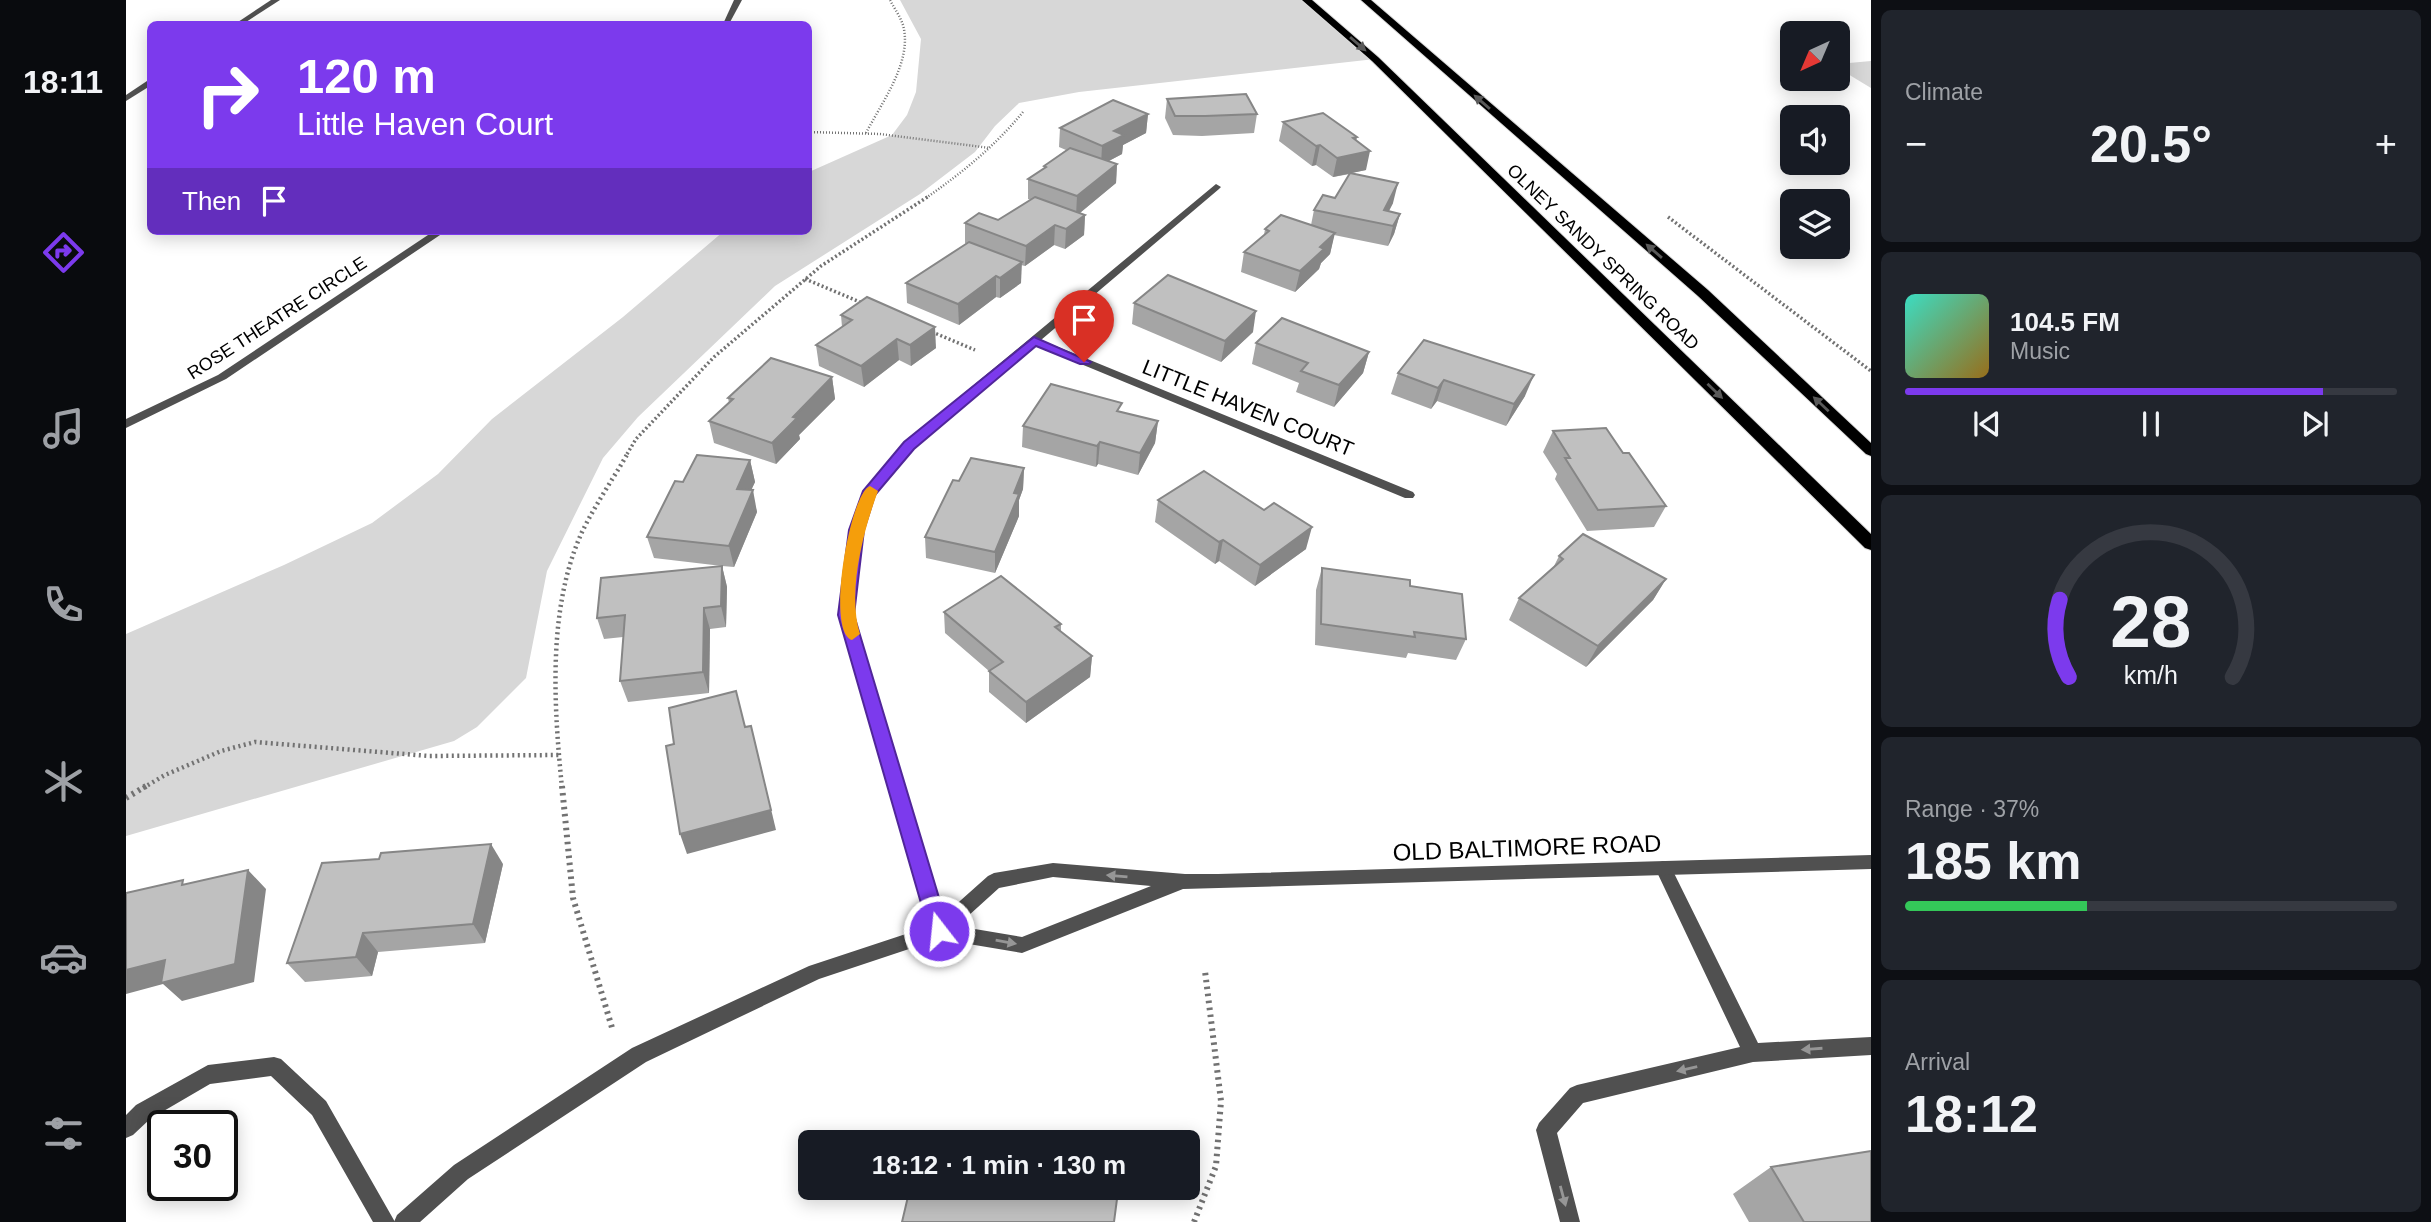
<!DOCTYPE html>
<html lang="en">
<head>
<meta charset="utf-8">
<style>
	body { margin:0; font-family:Helvetica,sans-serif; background:#20242c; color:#f1f3f6; height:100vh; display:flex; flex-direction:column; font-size:26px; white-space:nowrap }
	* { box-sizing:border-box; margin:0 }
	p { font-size:23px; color:#9ea1a6 }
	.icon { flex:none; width:38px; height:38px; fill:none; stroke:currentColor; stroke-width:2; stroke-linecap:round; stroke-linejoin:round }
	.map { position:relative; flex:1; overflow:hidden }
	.details { display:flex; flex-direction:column; gap:10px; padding:10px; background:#0d0f14; width:560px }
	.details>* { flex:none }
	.top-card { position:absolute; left:21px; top:21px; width:665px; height:214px; border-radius:10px; box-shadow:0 4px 18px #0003; background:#7c3aed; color:#fff; overflow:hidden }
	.needle { width:46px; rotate:224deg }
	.buttons { position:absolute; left:1654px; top:21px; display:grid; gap:14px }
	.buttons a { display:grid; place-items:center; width:70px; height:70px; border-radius:10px; background:#171b24; box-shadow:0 4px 18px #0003; font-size:35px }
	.speed { position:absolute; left:21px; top:1110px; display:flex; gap:14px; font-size:35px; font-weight:700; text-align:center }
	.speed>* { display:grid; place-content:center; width:91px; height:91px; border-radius:50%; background:#171b24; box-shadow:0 4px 18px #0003; line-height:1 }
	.speed .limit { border:4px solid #111; border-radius:10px; background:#fff; color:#111 }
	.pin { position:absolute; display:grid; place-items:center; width:60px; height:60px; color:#fff; margin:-72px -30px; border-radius:50% 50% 50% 0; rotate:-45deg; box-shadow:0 0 7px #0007 }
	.pin .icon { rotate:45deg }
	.me { position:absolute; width:77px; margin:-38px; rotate:344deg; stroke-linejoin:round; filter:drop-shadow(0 0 5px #0008) }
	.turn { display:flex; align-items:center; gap:24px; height:147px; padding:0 35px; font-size:32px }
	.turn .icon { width:91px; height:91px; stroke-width:2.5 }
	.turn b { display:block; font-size:49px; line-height:60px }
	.then { display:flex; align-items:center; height:66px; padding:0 35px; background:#0003; gap:14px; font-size:26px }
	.big { font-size:52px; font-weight:800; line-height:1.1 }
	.details .tile { flex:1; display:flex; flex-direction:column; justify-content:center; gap:10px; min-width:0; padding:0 24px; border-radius:10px; background:#20242c }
	.details .dial { align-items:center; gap:0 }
	.dial svg { height:182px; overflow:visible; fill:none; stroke:#363941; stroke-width:7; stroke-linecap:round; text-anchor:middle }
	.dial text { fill:#f1f3f6; stroke:none }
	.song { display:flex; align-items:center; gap:21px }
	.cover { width:84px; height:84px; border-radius:10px; background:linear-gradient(135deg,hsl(170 70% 55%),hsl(40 70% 35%)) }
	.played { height:7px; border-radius:4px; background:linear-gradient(90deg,#7c3aed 85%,#363941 85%) }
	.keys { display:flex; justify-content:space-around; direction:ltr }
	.heat { display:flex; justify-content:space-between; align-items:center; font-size:38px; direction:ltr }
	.charge { height:10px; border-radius:5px; background:linear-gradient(90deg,#34c759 37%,#363941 0) }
	.trip { position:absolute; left:672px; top:1130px; width:402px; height:70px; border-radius:10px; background:#171b24; box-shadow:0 4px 18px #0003; font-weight:800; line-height:70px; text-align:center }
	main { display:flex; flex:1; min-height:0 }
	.tab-bar { display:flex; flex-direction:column; width:126px; justify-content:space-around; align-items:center; background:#090b0e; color:#9ea1a6 }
	.tab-bar .icon { width:49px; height:49px }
	.tab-bar .selected { color:#7c3aed }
	.tab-bar b { font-size:32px; color:#f1f3f6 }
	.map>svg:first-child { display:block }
</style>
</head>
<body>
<main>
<nav class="tab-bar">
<b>18:11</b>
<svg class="icon selected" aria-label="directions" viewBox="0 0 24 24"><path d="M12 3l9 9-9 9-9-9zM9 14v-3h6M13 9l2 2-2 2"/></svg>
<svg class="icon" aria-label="music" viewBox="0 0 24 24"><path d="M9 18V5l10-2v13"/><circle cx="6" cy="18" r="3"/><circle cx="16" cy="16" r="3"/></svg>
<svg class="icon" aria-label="phone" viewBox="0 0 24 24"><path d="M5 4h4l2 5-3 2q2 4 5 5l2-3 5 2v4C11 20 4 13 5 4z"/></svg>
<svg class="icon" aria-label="climate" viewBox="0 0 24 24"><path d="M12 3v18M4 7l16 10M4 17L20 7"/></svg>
<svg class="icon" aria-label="car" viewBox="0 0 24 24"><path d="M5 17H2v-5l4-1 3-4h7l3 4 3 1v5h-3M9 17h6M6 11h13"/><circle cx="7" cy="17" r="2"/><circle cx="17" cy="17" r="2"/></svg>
<svg class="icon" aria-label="filters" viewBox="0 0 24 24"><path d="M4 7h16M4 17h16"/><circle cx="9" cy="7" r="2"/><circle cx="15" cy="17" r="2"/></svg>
</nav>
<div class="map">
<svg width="1745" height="1222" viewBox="0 0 1745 1222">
	<rect width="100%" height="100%" fill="#fff"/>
	<g fill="#d7d7d7">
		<path d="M774,0H1181L1249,59L953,92L893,103L869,126L849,152L794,194L649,286L512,417L477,458L421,571L400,678L351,727L328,741L0,836V634L158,565L246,523L312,474L366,419L497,317L598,231H682L683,172L766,135L781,115L790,92L795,39Z"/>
		<path d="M1745,61V88L1712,68V64Z"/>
	</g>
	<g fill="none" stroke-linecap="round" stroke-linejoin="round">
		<g stroke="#dbdbdb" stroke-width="2">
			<g id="primary">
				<path d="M1176,0H1186L1252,57L1745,534V550L1739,548L1246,61Z"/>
				<path d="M1235,0H1245L1582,290L1745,443V456L1740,454L1572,296Z"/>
			</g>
		</g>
		<g stroke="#727272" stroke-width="2.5" stroke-dasharray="1 2" stroke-linecap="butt">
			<path d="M682,132L754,134L864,148"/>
			<path d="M740,133C756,102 787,61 777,25C774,16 768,8 764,0"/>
			<path d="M800,198C837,172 868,147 897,112"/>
		</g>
		<g stroke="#727272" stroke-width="3.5" stroke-dasharray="2 2.5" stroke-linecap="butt">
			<path d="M1542,217L1745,371"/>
			<path d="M679,279L739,304"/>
			<path d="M806,332L849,350"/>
			<path d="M501,454L510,439L588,357L695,266L803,196"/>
		</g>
		<g stroke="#727272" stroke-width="4.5" stroke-dasharray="2 3.5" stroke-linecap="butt">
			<path d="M17,788L39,775L95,751L129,742L303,756L433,755"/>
			<path d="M436,788C428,707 421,609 456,532C469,505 487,479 502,453"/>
		</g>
		<g stroke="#727272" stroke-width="6" stroke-dasharray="2.5 4.5" stroke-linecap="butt">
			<path d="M436,786L447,898L487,1031"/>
			<path d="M0,798L20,786"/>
			<path d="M1068,1222L1090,1166L1095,1101L1079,971"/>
		</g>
		<g fill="#505050" fill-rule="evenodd">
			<path d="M1537,861L1543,863L1632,1043L1745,1037V1055L1627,1062L1457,1103L1431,1133L1454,1222H1434L1410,1130L1413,1123L1444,1088L1451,1085L1614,1047L1529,868L1531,863Z"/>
			<path d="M148,1057L155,1059L200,1101L269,1222H247L186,1115L145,1076L84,1084L24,1119L7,1135L0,1138V1115L10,1105L82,1065Z"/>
		</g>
		<g fill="#505050" fill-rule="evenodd">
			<path d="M145,0H154L117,24H109Z"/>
			<path d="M608,0H616L603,24H597Z"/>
			<path d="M21,81H24V86L0,101V95Z"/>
			<path d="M1090,184L1095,187L1093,189L915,340L1287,492L1289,495L1287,498H1279L909,345L787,448L748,495L737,530L727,615L822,931L819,937L813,939L807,937L804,931L713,615L723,530L736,494L779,442Z"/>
			<path d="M308,231H320L100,379L0,428V419L92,375Z"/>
		</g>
		<path fill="#505050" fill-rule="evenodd" d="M1745,855V869L1057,889L896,953L813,939L693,979L520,1062L342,1179L294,1222H268L271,1215L328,1165L506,1048L683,966L807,925L862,876L868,873L927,863L1059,874H1092ZM927,877L1025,886L896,937L831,926L873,888Z"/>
		<use href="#primary" fill="#000" fill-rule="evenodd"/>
	</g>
	<g fill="#a5a5a5">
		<path d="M1041,99L1131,114L1128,133L1076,136L1047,135L1039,118Z"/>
		<path d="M1022,114L1020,133L997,145L996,154L983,161L991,164L990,183L954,213L959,215L958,235L939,249L928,245L899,266L895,265V283L874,298L870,297L833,325L781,303L780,283L840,244L839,243V223L872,220L905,200L902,199V179L918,169V166L940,150L933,147L934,128Z"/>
		<path d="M1157,122L1230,141L1240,170L1225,173L1267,203L1263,211L1274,214L1268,234L1262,246L1208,235L1204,254L1195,263L1193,269L1169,292L1115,272L1118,252L1138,235L1139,229L1185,225L1188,210L1209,198L1224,174L1207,177L1190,165L1186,166L1153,141Z"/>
		<path d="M1008,303L1127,332L1095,362L1006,324Z"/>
		<path d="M715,315L810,348L785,366L773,360L738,387L693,366L690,345L716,327Z"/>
		<path d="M1298,340L1399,396L1380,426L1311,401L1305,409L1265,394L1272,373Z"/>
		<path d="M1130,343L1243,352L1237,373L1208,407L1170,392L1173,383L1126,364Z"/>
		<path d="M706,377L709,399L673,435L674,439L650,464L588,443L583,421L603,403L602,398Z"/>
		<path d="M995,412L1032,421L1029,443L1012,475L972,464L970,467L896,447L897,426Z"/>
		<path d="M1427,431L1497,453L1540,506L1528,527L1461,531L1429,479L1431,474L1417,452Z"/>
		<path d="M624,460L629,482L625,490L631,512L608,567L596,566L601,587L600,627L584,629L583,693L502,702L494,681L497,637L478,639L471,618L596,566L528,558L521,537L557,482Z"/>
		<path d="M898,468L897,489L893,500V516L869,573L800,558L799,537L833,481Z"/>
		<path d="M1032,500L1180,549L1129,586L1093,561L1089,564L1029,522Z"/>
		<path d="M1433,556L1540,579L1527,600L1460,667L1383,620L1393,598L1427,568Z"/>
		<path d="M1196,568L1284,586L1340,639L1330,660L1282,653L1280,658L1189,645L1190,590Z"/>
		<path d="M818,612L935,624V631L966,656L964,677L900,723L863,692V671L819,633Z"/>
		<path d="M377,864L359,943L252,952L246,976L179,982L161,963Z"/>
		<path d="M1645,1167L1745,1222H1623L1607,1194Z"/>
	</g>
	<g fill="#868686">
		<path d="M1022,114L1020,133L997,145L996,154L975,165L976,146L988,131Z"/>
		<path d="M1231,137L1227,154L1244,151L1240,170L1207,177L1211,158L1227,138Z"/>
		<path d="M1194,145L1190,165L1186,166L1190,146Z"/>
		<path d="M991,164L990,183L950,216L951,196Z"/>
		<path d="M1272,183L1267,203L1256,224L1258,210Z"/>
		<path d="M1274,214L1268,234L1262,246L1267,226Z"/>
		<path d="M959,215L958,235L939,249L940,229Z"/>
		<path d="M929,225L928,245L899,266L900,246Z"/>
		<path d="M1209,233L1204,254L1195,263L1193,269L1169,292L1174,271L1194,247Z"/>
		<path d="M896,262L895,283L874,298V278Z"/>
		<path d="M870,276V297L833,325L832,304Z"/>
		<path d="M1130,311L1127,332L1095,362L1099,341Z"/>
		<path d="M809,327L810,348L785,366L784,345Z"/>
		<path d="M771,339L773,360L738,387L735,366Z"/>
		<path d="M1243,352L1237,373L1208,407L1213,385Z"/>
		<path d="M1408,375L1399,396L1380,426L1388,404Z"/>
		<path d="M706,377L709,399L673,435L674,439L650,464L646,443L667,417Z"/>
		<path d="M1318,380L1311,401L1305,409L1312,388Z"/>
		<path d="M1032,421L1029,443L1012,475L1014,453Z"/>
		<path d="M974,442L972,464L970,467L971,446Z"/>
		<path d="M624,460L629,482L616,510L611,489Z"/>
		<path d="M898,468L897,489L893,500V516L869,573V552L888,493Z"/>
		<path d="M627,490L631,512L608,567L603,546Z"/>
		<path d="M1186,527L1180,549L1129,586L1134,565Z"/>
		<path d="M1097,540L1093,561L1089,564L1093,542Z"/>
		<path d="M596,566L601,587L600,627L595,606Z"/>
		<path d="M1540,579L1527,600L1460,667L1472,646Z"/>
		<path d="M578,608L584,629L583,693L577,672Z"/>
		<path d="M966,656L964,677L900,723V702Z"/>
		<path d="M630,746L650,830L561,854L554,834Z"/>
		<path d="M365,844L377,864L359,943L347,924Z"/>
		<path d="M122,870L140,889L128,982L56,1001L37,984L0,994V970L39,960Z"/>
		<path d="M237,933L252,952L246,976L230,957Z"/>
	</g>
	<g fill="#c0c0c0" stroke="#868686" stroke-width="2">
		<path d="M1120,94L1131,114L1079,116H1049L1041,99Z"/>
		<path d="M987,100L1022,114L988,131L998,135L976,146L934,128Z"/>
		<path d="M1197,113L1231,137L1227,138L1244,151L1211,158L1194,145L1190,146L1157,122Z"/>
		<path d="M944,148L991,164L951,196L902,179L920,167L918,166Z"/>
		<path d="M1224,173L1272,183L1258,210L1274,214L1267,226L1188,210L1197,195L1209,198Z"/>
		<path d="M909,197L959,215L940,229L929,225L900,246L839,223L853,213L872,220Z"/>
		<path d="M1155,215L1209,233L1194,247L1198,249L1174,271L1118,252L1143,231L1139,229Z"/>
		<path d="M843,242L896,262L874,278L870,276L832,304L780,283Z"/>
		<path d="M1042,275L1130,311L1099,341L1008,303Z"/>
		<path d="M741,297L809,327L784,345L771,339L735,366L690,345L726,320L715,315Z"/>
		<path d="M1156,318L1243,352L1213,385L1175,371L1182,363L1130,343Z"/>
		<path d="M1298,340L1408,375L1388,404L1318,380L1312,388L1272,373Z"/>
		<path d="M645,358L706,377L667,417L671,418L646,443L583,421L607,399L602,398Z"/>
		<path d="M925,384L996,403L991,411L1032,421L1014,453L974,442L971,446L897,426Z"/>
		<path d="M1480,428L1497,453H1503L1540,506L1472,510L1439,458H1444L1427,431Z"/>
		<path d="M571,455L624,460L611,489L627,490L603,546L521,537L549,481L557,482Z"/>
		<path d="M845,458L898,468L888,493L893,494L869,552L799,537L827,480L833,481Z"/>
		<path d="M1078,471L1138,510L1148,503L1186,527L1134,565L1097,540L1093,542L1032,500Z"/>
		<path d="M1457,534L1540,579L1472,646L1393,598L1437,559L1433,556Z"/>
		<path d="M596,566L595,606L578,608L577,672L494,681L499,615L471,618L475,578Z"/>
		<path d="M1196,568L1284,580V586L1336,594L1340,639L1288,632L1289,637L1195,624Z"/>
		<path d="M875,576L935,624L929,627L966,656L900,702L863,671L877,662L818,612Z"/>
		<path d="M610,691L619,727L625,726L645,810L554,834L540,746L548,744L543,708Z"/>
		<path d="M365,844L347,924L237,933L230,957L161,963L196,863L253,859L255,853Z"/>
		<path d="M122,870L109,964L35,983L39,960L0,970V893L57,880L56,885Z"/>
		<path d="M1745,1151V1222H1678L1645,1167Z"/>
		<path d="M784,1188H943L991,1199L988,1222H776Z"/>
	</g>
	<defs><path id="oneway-solid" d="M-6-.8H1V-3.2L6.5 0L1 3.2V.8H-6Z" transform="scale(1.75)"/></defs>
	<g fill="#595959">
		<use href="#oneway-solid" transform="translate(1232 44) rotate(41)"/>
		<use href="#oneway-solid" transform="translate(1356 102) rotate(-139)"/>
		<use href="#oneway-solid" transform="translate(1528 251) rotate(-139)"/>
		<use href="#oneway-solid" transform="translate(1589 391) rotate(44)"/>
		<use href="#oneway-solid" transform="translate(1695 404) rotate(-137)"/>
	</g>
	<g fill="#969696">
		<use href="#oneway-solid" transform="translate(991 876) rotate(-175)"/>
		<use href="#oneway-solid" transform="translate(880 942) rotate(10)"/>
		<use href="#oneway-solid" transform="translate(1686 1049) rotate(176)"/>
		<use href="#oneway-solid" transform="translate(1561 1069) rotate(167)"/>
		<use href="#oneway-solid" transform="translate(1437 1196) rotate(75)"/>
	</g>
	<path fill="#7c3aed" stroke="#51269a" stroke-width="2" d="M908,337L965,362L963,364H954L910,346L788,449L749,495L738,530L728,615L823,931L820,937L813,940L805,937L803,931L712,615L723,530L737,491L778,442Z"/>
	<path fill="#f59e0b" d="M744,486L752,491C737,532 721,592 734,634L726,640C699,632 724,493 744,486Z"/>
	<g text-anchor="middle" stroke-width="6" stroke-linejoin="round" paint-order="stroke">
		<g font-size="18" fill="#000" stroke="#fff">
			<text transform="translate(1477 257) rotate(44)" y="6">OLNEY SANDY SPRING ROAD</text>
			<text transform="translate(151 318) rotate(-33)" y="6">ROSE THEATRE CIRCLE</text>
		</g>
		<g font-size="21" fill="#000" stroke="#fff">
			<text transform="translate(1122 408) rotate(22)" y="7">LITTLE HAVEN COURT</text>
		</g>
		<g font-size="24" fill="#000" stroke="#fff">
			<text transform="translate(1401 848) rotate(-2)" y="8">OLD BALTIMORE ROAD</text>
		</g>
	</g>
</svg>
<div class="buttons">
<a><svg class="needle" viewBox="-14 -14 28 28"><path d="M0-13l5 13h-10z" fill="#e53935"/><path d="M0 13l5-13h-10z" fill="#9ea1a6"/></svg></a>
<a><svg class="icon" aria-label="sound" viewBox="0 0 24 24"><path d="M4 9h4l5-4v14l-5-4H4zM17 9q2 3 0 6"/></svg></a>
<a><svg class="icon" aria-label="layers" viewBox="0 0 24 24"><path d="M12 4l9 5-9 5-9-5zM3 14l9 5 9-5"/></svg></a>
</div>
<div class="speed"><div class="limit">30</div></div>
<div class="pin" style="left:958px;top:362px;background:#d93025"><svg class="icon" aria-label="arrive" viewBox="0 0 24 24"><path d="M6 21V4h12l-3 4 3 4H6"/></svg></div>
<svg class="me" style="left:813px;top:931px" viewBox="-20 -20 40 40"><circle r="17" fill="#7c3aed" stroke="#fff" stroke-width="3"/><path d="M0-11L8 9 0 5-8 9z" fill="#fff"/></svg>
<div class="trip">18:12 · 1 min · 130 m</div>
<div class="top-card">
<div class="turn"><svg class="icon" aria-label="right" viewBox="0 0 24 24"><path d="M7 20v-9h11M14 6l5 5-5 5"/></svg><div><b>120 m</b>Little Haven Court</div></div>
<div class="then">Then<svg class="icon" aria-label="arrive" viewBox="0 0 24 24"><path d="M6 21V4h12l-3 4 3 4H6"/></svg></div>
</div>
</div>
<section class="details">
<div class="tile"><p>Climate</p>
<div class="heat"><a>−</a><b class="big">20.5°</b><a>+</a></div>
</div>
<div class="tile">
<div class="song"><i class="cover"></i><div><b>104.5 FM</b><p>Music</p></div></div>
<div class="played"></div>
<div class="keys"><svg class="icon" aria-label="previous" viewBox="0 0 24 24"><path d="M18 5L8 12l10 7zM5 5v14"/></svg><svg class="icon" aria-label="pause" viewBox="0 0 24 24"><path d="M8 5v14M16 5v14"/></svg><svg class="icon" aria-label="next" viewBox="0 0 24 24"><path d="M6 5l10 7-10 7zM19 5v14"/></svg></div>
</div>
<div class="tile dial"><svg viewBox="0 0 100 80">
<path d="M14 69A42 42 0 1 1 86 69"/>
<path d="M14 69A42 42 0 0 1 10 35" stroke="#7c3aed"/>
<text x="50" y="56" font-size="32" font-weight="700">28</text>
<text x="50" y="72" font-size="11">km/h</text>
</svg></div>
<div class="tile"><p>Range · 37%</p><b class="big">185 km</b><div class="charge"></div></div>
<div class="tile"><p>Arrival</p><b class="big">18:12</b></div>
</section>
</main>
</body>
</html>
